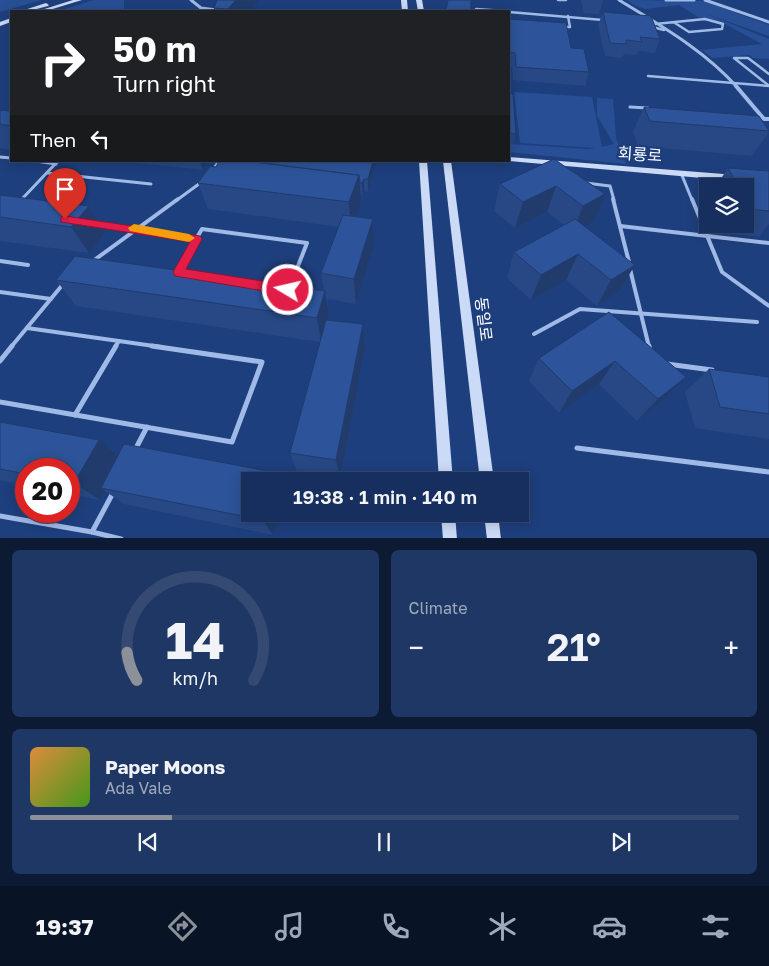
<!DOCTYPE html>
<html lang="en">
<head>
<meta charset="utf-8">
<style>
	body { margin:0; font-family:"Golos Text","Noto Sans KR",sans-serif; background:#1f3764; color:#f1f3f6; height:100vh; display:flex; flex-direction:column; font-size:19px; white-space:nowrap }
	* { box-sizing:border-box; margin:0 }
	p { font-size:16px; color:#9ea9bc }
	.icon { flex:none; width:28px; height:28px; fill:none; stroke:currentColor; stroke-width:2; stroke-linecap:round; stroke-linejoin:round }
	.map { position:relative; height:538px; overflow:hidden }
	.drawer { display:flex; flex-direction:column; gap:12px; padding:12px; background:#0c1a34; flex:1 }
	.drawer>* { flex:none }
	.hud { position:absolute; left:10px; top:10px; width:500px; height:152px; border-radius:0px; box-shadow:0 2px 12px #0003,0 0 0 1px #354a73; background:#202124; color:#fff; overflow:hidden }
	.controls { position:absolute; left:699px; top:178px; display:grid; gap:10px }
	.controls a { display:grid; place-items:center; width:55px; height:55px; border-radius:0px; background:#162f5e; box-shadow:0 2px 12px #0003,0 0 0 1px #354a73; font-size:25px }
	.speed { position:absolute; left:15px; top:458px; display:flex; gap:10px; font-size:25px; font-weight:700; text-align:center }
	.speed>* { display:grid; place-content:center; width:65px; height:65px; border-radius:50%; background:#162f5e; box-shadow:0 2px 12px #0003,0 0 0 1px #354a73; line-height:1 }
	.speed .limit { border:8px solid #d22; background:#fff; color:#111 }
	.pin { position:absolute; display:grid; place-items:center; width:42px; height:42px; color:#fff; margin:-51px -21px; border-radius:50% 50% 50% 0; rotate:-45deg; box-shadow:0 0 5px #0007 }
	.pin .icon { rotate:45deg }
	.me { position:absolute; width:55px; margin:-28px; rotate:279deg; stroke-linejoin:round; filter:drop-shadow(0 0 4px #0008) }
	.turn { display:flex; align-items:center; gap:18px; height:105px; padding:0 20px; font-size:22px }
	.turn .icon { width:65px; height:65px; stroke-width:2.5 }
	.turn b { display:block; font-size:35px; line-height:42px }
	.then { display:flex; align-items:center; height:48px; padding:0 20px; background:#0003; gap:10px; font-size:19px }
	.big { font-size:38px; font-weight:600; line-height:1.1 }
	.drawer .widget { flex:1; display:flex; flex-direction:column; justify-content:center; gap:8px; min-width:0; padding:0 18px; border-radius:8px; background:#1f3764 }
	.drawer .dial { align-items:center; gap:0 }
	.dial svg { height:130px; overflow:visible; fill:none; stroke:#354a73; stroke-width:7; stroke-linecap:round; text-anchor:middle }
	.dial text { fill:#f1f3f6; stroke:none }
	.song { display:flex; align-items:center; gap:15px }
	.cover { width:60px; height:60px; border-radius:8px; background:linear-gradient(135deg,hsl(30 70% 55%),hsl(100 70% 35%)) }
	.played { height:5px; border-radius:2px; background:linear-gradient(90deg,#8c9099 20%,#354a73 20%) }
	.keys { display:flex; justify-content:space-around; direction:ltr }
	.heat { display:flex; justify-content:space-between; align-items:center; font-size:28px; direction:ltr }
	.drawer .tiles { flex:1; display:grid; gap:12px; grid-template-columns:1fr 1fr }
	.widget:last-child { grid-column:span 2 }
	.trip { position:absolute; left:241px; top:472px; width:288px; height:50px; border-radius:0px; background:#162f5e; box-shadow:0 2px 12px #0003,0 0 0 1px #354a73; font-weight:600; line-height:50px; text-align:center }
	.menu { display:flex; height:80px; justify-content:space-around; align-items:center; background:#091326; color:#9ea9bc }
	.menu .icon { width:35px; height:35px }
	.menu .active { color:#8c9099 }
	.menu b { font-size:22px; color:#f1f3f6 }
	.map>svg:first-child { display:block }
</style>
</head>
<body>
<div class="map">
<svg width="769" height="539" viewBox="0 0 769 539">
	<rect width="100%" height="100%" fill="#1e3f7d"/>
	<g fill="#284f95">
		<path d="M0,0H42L0,12Z"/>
		<path d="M94,0H124V11H58Z"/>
		<path d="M627,0L704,1L769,25V36L704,13L769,39V59L753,58L750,55L712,58L702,50L762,44L725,24L698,17L679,5L645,9L634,5Z"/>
		<path d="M514,92L592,97L602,147L614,144L597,116V98L613,99L616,138L626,164L509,152V144L589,149L595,148L520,143Z"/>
	</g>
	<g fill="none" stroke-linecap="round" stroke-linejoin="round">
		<g stroke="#a0bae7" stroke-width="2.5">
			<path d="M558,0H566"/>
			<path d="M476,9L505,11"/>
			<path d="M509,12L603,20"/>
			<path d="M655,24L705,19L723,24L722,29L689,32L675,23"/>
			<path d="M563,27H570L568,16"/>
			<path d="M652,27L664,30"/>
			<path d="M648,76L769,86"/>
			<path d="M768,85L734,58H748L769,74"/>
		</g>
		<g stroke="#a0bae7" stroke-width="3">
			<path d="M630,107L648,108"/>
			<path d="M0,157L11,158"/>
			<path d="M36,161L56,164"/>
			<path d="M212,171L219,161"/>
			<path d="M47,173L151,184"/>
			<path d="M681,173L692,200"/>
			<path d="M586,183L610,186L614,200"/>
			<path d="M21,200L58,161"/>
			<path d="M177,200L203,181"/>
		</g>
		<g stroke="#a0bae7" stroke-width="4">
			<path d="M613,199L629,262"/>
			<path d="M692,199L722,272L769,306"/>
			<path d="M95,223L196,239L202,229L307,243L289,289"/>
			<path d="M620,226L769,243"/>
			<path d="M0,261L28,265"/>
			<path d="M93,261L178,199"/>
			<path d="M630,269L649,347"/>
			<path d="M181,273L179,272L196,239"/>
			<path d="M0,292L51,299"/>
			<path d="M27,328L161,347"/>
			<path d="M534,334L580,309L757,322"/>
			<path d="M11,347L64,283"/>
			<path d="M115,347L119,341"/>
		</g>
		<g stroke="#a0bae7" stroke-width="5">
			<path d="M649,346L650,350"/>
			<path d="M0,361L12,346"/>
			<path d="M667,364L712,370"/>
			<path d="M0,402L232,442L262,362L152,346"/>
			<path d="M75,415L116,346"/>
			<path d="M577,448L769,472"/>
			<path d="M135,450L147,427"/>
			<path d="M114,491L92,532L121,539"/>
			<path d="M0,516L92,532"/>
		</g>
		<g stroke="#a0bae7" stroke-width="3">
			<path d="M191,0L201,8L224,11"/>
			<path d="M619,0C661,26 704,50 737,87"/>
			<path d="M666,0H694"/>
			<path d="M705,0L769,22"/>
		</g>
		<path stroke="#a0bae7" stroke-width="4" d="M736,86L764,119H769"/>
		<g fill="#cbdaf6" fill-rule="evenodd">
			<path d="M73,0H82L46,11H38Z"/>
			<path d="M401,0H407L408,11H402Z"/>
			<path d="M416,0H422L424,11H418Z"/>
			<path d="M46,3L49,5L48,6L29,11H21Z"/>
			<path d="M11,18V22L0,26V22Z"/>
			<path d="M509,157L736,175L740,178L736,181L509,161Z"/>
			<path d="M419,161H427L453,481H439Z"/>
			<path d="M443,161H451L494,481H480Z"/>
			<path d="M441,514H455L457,539H443Z"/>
			<path d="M484,514H498L501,539H487Z"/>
		</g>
	</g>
	<g fill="#274884">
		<path d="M217,0H259L250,11H214V8Z"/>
		<path d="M581,0H603L599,14L584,13Z"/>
		<path d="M603,12L660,39L655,53L638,51L636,55L624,54L622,58L605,56L598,25Z"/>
		<path d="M509,19L571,48L589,72L585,86L513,80L512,66H509Z"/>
		<path d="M509,93L516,134L513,144L509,143Z"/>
		<path d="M644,107L769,130V132L752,156L638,146L633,131Z"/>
		<path d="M0,110L11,111V150L0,148Z"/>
		<path d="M554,159L605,194L594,221L584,226L620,290L597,306L566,280L531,300L507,278L514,252L564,225L547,212L515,228L494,211L500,184Z"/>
		<path d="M119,161H209L203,170Z"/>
		<path d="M376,164L368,192L364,191L363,196L360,195L361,201L355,216L373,219L374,245L356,304L327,299L329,316L328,320L363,324L365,348L340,478L297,472L290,453L320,342L76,306L56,280L324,291L321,273L339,227L208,209L198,183L216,167Z"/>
		<path d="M728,168L769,171V224L759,237L730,234L726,224H745V186H716Z"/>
		<path d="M0,195L89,206L105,232L89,253L0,241Z"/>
		<path d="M609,312L664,399L637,421L599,384L559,413L529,381L539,358Z"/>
		<path d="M709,369L769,377V439L695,428L685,392Z"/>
		<path d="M0,422L117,456L250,514H279L273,535L124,504L105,491L100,500L69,494V469H26V486L0,480Z"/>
	</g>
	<g fill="#203b6c">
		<path d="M236,0H259L250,11H229L228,9Z"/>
		<path d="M200,161H209L203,170Z"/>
		<path d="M373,161H376V164L368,192V179Z"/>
		<path d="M359,175L361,201L351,229L349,202Z"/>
		<path d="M364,179V191L363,196L362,183Z"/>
		<path d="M556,186L547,212L515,228L523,202Z"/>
		<path d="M605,194L594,221L573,232L583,206Z"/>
		<path d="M89,206L105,232L89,253L71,227Z"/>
		<path d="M373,219L374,245L356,304L354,279Z"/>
		<path d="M578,254L566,280L531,300L541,275Z"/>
		<path d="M635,265L620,290L597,306L611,280Z"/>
		<path d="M325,291L329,316L321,342L317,318Z"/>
		<path d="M363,324L365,348L340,478L336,460Z"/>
		<path d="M615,361L599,384L559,413L572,391Z"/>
		<path d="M686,377L664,399L637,421L658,399Z"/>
		<path d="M99,440L121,459L101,488L105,491L100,500L74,483Z"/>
		<path d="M278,473L282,481H275Z"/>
		<path d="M265,514H279L273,535L263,520Z"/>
	</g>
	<g fill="#2d549a" stroke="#203b6c">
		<path d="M217,0H236L228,9L214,8Z"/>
		<path d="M448,0H471V11H446Z"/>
		<path d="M603,12L651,16L660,39L640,37L642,42L626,40L627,44L610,43Z"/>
		<path d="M509,19L566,23L571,48L584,49L589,72L516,67L515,53L509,52Z"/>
		<path d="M509,93L513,94L516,134L509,133Z"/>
		<path d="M644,107L759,116L769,131L650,121Z"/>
		<path d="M0,110L11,111V126L0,124Z"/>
		<path d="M554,159L605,194L583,206L556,186L523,202L500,184Z"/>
		<path d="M219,161H247L359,175L349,202L198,183L210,166L216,167Z"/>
		<path d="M247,161H373L368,179H364L362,183H360L359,175Z"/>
		<path d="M728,168L769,171V211L749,209L745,201V186H738Z"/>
		<path d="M0,195L89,206L71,227L0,217Z"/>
		<path d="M343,215L373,219L354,279L321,273Z"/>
		<path d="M575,219L635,265L611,280L578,254L541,275L514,252Z"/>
		<path d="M75,256L325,291L317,318L56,280Z"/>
		<path d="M609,312L686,377L658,399L615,361L572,391L539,358Z"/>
		<path d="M326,320L363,324L336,460L290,453Z"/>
		<path d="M709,369L769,377V414L720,407Z"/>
		<path d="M0,422L99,440L74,483L69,482V469H26V474L0,469Z"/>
		<path d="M124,444L278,473L275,481H250V514H265L263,520L101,488Z"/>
	</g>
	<path fill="#e11d48" stroke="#92132f" d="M65,216L200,236L202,239L186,269L288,285L294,290L288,295L175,276L173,272L190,242L61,222V217Z"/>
	<path fill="#f59e0b" d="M134,224L189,234L195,238L189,242L130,231L128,228Z"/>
	<g text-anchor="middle" stroke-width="5" stroke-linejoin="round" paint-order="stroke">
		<g font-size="16" fill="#fff" stroke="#1e3f7d">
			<text transform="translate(640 154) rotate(4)" y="6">회룡로</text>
			<text transform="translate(484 319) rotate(83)" y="6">동일로</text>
		</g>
	</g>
</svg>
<div class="controls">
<a><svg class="icon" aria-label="layers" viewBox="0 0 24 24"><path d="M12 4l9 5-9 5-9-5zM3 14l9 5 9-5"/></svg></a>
</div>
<div class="speed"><div class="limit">20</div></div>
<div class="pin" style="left:65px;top:219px;background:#d93025"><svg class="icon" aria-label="arrive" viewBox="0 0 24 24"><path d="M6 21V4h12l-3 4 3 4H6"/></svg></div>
<svg class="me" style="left:288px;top:290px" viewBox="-20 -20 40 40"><circle r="17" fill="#e11d48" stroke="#fff" stroke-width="3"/><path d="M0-11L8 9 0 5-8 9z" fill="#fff"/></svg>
<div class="trip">19:38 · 1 min · 140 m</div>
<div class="hud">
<div class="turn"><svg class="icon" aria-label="right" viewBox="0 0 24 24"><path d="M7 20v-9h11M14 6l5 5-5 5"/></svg><div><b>50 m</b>Turn right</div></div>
<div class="then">Then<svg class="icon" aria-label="left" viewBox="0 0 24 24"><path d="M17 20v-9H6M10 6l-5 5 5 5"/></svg></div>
</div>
</div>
<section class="drawer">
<div class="tiles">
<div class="widget dial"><svg viewBox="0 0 100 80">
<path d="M14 69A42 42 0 1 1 86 69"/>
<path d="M14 69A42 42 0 0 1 8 52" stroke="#8c9099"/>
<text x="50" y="56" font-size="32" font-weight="700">14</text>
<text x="50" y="72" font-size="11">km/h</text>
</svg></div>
<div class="widget"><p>Climate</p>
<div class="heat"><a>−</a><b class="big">21°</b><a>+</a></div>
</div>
<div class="widget">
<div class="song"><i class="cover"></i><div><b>Paper Moons</b><p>Ada Vale</p></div></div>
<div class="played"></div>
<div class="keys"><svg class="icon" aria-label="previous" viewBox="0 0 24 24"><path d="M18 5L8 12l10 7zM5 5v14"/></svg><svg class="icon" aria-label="pause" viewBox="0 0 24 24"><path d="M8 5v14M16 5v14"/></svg><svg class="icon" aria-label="next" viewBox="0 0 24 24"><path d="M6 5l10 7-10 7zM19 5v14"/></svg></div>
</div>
</div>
</section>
<nav class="menu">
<b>19:37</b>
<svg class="icon active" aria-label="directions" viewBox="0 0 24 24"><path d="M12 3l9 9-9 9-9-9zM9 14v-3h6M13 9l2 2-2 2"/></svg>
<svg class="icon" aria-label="music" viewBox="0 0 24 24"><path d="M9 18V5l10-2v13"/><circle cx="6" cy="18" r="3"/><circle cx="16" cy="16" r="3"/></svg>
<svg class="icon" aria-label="phone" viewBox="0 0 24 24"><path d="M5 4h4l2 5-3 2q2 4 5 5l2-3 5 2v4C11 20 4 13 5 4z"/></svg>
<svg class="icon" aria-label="climate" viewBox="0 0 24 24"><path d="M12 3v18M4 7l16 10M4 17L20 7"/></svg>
<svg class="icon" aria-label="car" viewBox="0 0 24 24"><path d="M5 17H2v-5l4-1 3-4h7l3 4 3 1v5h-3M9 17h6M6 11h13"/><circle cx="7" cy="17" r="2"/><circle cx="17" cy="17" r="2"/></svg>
<svg class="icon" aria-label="filters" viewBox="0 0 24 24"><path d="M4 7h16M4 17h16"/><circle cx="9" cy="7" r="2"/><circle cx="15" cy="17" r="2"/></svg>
</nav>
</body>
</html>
